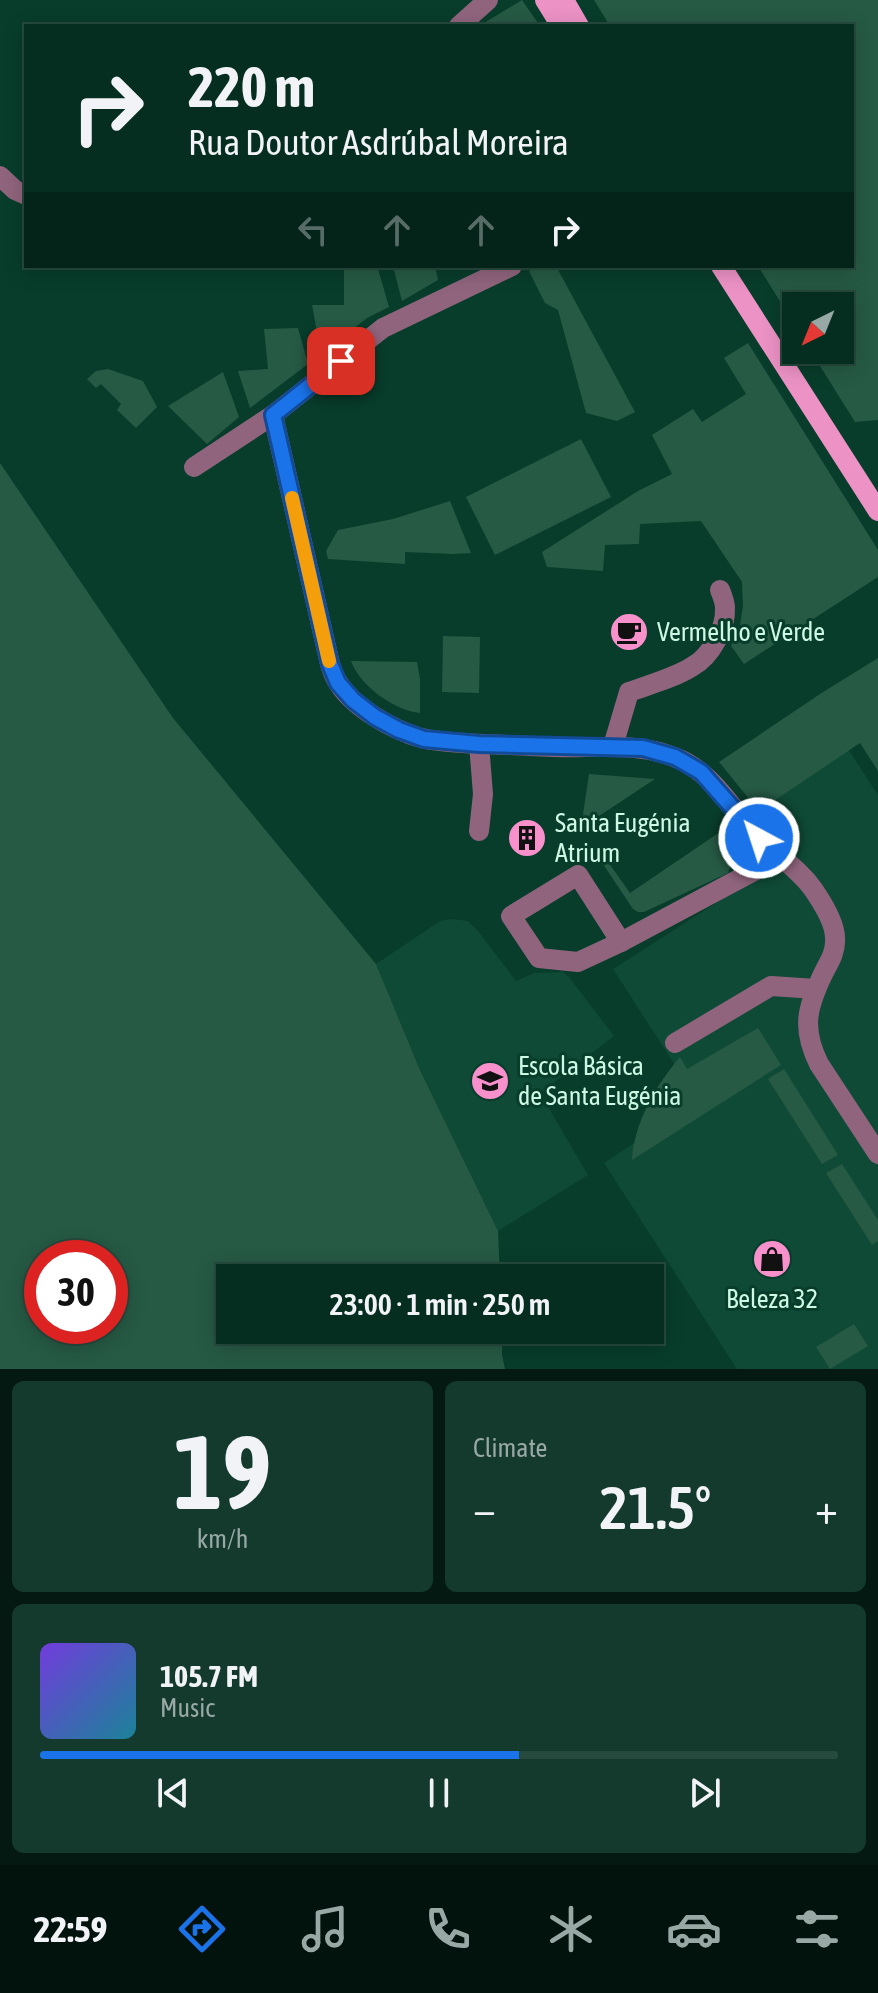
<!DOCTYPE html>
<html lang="en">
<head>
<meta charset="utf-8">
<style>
	body { margin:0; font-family:"Asap Condensed",sans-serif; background:#143a2d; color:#f1f3f6; height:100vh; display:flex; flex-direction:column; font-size:30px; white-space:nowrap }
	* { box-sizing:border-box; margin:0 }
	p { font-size:26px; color:#98a8a5 }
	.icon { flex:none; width:44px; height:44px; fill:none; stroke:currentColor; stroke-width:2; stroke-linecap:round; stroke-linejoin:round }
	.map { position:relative; height:1369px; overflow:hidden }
	.drawer { display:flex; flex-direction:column; gap:12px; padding:12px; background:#031912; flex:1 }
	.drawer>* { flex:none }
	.top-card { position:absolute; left:24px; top:24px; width:830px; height:244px; border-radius:0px; box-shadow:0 4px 20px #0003,0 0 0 2px #274a3e; background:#062e20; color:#f1f3f6; overflow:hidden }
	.needle { width:52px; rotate:223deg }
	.buttons { position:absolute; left:782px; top:292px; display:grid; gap:16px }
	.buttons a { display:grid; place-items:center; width:72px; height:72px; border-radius:0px; background:#062e20; box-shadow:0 4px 20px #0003,0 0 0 2px #274a3e; font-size:40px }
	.speed { position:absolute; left:24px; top:1240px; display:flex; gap:16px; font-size:40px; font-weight:700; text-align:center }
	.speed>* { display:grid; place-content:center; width:104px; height:104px; border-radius:50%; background:#062e20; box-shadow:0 4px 20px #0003,0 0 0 2px #274a3e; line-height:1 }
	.speed .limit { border:12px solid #d22; background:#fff; color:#111 }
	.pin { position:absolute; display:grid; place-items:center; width:68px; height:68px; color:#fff; margin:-34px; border-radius:16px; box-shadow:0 4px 12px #0006 }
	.me { position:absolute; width:88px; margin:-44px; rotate:320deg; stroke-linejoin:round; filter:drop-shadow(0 0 6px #0008) }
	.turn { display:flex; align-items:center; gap:28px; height:168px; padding:0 32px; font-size:36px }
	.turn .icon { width:104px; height:104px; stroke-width:2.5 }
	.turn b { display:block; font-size:56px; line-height:68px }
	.lanes { display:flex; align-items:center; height:76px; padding:0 32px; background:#0003; justify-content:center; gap:40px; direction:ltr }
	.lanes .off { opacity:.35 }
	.big { font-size:60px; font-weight:600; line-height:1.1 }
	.drawer .tile { flex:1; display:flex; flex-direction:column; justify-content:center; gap:12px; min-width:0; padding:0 28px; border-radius:12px; background:#143a2d }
	.drawer .dial { align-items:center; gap:0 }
	.dial b { font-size:104px; line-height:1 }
	.song { display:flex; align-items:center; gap:24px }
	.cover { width:96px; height:96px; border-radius:12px; background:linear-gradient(135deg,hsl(260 70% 55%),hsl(190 70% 35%)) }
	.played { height:8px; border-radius:4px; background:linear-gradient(90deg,#1a73e8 60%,#274a3e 60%) }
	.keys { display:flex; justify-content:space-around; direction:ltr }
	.heat { display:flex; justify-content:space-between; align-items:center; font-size:44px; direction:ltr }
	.drawer .tiles { flex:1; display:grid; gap:12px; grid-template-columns:1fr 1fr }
	.tile:last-child { grid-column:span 2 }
	.trip { position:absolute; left:216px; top:1264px; width:448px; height:80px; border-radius:0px; background:#062e20; box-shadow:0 4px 20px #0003,0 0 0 2px #274a3e; font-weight:600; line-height:80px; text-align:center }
	.tabs { display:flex; height:128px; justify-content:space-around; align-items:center; background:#02120d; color:#98a8a5 }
	.tabs .icon { width:56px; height:56px }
	.tabs .selected { color:#1a73e8 }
	.tabs b { font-size:36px; color:#f1f3f6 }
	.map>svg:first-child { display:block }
</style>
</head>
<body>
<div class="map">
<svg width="878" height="1369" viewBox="0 0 878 1369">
	<rect width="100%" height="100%" fill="#083d2b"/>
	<g fill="#0e4a36">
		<path d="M848,749L878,795V1369H737L604,1163L698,1101L613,969L801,849L770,800Z"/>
		<path d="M452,919L468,921L478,931L516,981L534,973L563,972L569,977L614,1036L540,1093L588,1175L498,1231L420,1070L376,964L440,921Z"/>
	</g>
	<g fill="#265a45" fill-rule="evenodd">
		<path d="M522,0L540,26H479Z"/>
		<path d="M594,0H878V420L855,422L810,350H840V306H796V327L758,266H852V26H610Z"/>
		<path d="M393,266H435L438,280L402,301Z"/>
		<path d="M539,266H556L635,412L617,421L586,413L558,310L545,303L529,271Z"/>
		<path d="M344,268L378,269L389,307L367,318L321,354L312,305H344Z"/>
		<path d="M298,328L308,364L250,408L238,371L268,369L264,329Z"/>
		<path d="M748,343L878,550V577L744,664L731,646L740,625L743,606L742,582L701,521L640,524L639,544L605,545L603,571L547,567L542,552L638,491L672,474L652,435L693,409L702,422L746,394L724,358Z"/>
		<path d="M108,369L143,381L157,407L136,428L117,410L121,404L101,384L96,388L87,379L96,371Z"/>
		<path d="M223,372L239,417L207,444L168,406Z"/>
		<path d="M581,439L611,497L495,555L466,497Z"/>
		<path d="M0,463L173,718L376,964L420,1070L498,1231L500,1278H230V1330H502V1355L505,1369H0ZM42,1258H110V1326H42Z"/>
		<path d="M450,501L471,553L453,554L405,552V564L328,559L326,551L338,530L393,519Z"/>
		<path d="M443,636L480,637L479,693L442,692Z"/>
		<path d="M878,658V771L860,743L759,811L719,762L820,694Z"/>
		<path d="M351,661L417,662L420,679V713C395,711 360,686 351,661Z"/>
		<path d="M589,774L655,779L581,828Z"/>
		<path d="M717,834C726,846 735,858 728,873L644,912H638L633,909L597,855L601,852L630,893Z"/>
		<path d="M758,1028L781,1065L632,1160C634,1123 656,1085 680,1057L687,1069Z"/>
		<path d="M784,1069L838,1155L822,1164L768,1079Z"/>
		<path d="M842,1164L878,1220V1241L872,1245L826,1173Z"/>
		<path d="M854,1324L868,1346L830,1369L816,1347Z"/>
	</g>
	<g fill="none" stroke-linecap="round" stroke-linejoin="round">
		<g stroke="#90647d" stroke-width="20">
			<path d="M459,26L488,0"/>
			<path d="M0,176L15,190L26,195"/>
			<path d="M512,266L383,328L273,415L330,664C332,670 334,676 337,681C352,707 393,730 421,738C445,744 486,744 511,745C536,746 560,748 584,747C615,747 644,745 674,757C713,771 732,811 760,839C778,856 799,869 813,889C822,902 835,922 835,938C836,951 830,961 824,972C807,1007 801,1028 819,1064L878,1154"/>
			<path d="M194,467L273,415"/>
			<path d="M479,744L483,794L479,831"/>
			<path d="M613,746L629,692C648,685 677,677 693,666C711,656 726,628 725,608C725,602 722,595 720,590"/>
			<path d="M578,875L621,942L578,962L539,958L511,916Z"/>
			<path d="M621,942L780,857"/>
			<path d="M675,1043L771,986L816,989"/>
		</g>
		<g stroke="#ec92c5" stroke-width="20">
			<path d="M545,0L561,26"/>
			<path d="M564,0L579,26"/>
			<path d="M721,266L878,511"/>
		</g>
	</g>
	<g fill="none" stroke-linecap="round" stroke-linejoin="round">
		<g stroke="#114b97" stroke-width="20">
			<path id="route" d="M341,361L273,415L330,664L338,683L353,700L375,717L399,730L424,739L479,744L643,748L675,757L701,772L759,838"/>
		</g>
		<use href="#route" stroke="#1a73e8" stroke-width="14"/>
		<path stroke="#f59e0b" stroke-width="14" d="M292,498L329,661"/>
	</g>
	<defs>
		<g id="cafe-disc" transform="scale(2)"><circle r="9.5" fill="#f890cc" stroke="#083d2b"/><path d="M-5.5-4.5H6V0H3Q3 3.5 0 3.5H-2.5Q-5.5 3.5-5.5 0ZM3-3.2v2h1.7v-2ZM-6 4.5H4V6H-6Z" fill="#111"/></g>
		<g id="building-disc" transform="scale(2)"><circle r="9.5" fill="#f890cc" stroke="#083d2b"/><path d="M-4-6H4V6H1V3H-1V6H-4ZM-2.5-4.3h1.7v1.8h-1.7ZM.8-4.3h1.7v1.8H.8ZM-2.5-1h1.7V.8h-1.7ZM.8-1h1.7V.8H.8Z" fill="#111"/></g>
		<g id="school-disc" transform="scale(2)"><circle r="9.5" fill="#f890cc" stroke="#083d2b"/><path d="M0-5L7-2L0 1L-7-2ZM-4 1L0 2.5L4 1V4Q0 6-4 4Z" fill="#111"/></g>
		<g id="shop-disc" transform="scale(2)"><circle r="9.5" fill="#f890cc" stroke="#083d2b"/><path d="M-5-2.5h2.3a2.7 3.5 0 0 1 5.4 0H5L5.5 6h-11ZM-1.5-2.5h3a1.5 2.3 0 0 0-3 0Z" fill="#111"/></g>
	</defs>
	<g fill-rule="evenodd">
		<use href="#cafe-disc" x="629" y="632"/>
		<use href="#building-disc" x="527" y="838"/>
		<use href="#school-disc" x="490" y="1081"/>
		<use href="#shop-disc" x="772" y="1259"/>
	</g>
	<g text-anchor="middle" stroke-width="6" stroke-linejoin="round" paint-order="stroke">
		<g font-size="26" fill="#cdf8e4" stroke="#083d2b" text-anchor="start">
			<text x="657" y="641">Vermelho e Verde</text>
			<text x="555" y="832">Santa Eugénia<tspan x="555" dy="30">Atrium</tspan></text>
			<text x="518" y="1075">Escola Básica<tspan x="518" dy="30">de Santa Eugénia</tspan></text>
			<text x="772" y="1308" text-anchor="middle">Beleza 32</text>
		</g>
	</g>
</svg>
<div class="buttons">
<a><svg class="needle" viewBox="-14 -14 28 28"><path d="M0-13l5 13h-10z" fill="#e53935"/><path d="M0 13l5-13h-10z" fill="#98a8a5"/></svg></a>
</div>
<div class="speed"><div class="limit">30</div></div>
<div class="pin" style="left:341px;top:361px;background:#d93025"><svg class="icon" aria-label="arrive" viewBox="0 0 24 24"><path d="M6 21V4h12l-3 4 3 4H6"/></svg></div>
<svg class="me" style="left:759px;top:838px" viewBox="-20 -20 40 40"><circle r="17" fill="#1a73e8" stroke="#fff" stroke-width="3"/><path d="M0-11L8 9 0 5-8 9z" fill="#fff"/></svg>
<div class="trip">23:00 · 1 min · 250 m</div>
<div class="top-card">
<div class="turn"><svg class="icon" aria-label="right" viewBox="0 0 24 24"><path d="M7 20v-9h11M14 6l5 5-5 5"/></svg><div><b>220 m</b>Rua Doutor Asdrúbal Moreira</div></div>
<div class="lanes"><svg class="icon off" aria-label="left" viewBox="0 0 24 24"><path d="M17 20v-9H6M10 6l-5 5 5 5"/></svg><svg class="icon off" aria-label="ahead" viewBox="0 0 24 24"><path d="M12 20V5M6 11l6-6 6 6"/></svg><svg class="icon off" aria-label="ahead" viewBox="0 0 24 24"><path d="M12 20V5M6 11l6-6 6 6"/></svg><svg class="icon" aria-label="right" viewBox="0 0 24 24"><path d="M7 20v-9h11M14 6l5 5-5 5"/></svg></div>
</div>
</div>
<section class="drawer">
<div class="tiles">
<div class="tile dial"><b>19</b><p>km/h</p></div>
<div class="tile"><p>Climate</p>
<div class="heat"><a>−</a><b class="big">21.5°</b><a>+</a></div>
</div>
<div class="tile">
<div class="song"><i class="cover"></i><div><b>105.7 FM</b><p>Music</p></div></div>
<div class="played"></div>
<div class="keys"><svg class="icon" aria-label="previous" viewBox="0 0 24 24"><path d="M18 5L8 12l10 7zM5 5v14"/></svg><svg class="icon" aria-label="pause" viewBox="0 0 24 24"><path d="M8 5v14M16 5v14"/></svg><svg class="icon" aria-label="next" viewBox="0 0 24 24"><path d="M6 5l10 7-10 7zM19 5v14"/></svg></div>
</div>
</div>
</section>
<nav class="tabs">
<b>22:59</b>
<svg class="icon selected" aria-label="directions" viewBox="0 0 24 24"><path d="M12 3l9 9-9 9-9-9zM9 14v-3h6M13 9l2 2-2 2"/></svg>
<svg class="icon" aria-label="music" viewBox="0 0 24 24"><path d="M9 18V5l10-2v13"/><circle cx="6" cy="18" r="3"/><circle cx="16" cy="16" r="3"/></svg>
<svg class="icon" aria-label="phone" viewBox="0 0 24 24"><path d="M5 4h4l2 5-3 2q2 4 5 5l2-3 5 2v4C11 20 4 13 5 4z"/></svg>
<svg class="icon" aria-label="climate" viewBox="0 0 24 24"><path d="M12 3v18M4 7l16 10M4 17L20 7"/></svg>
<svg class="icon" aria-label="car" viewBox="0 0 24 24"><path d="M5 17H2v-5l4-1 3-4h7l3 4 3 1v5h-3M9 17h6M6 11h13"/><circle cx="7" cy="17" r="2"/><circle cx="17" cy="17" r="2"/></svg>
<svg class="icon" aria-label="filters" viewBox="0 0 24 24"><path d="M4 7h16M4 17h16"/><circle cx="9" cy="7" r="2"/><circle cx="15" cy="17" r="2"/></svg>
</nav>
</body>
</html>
